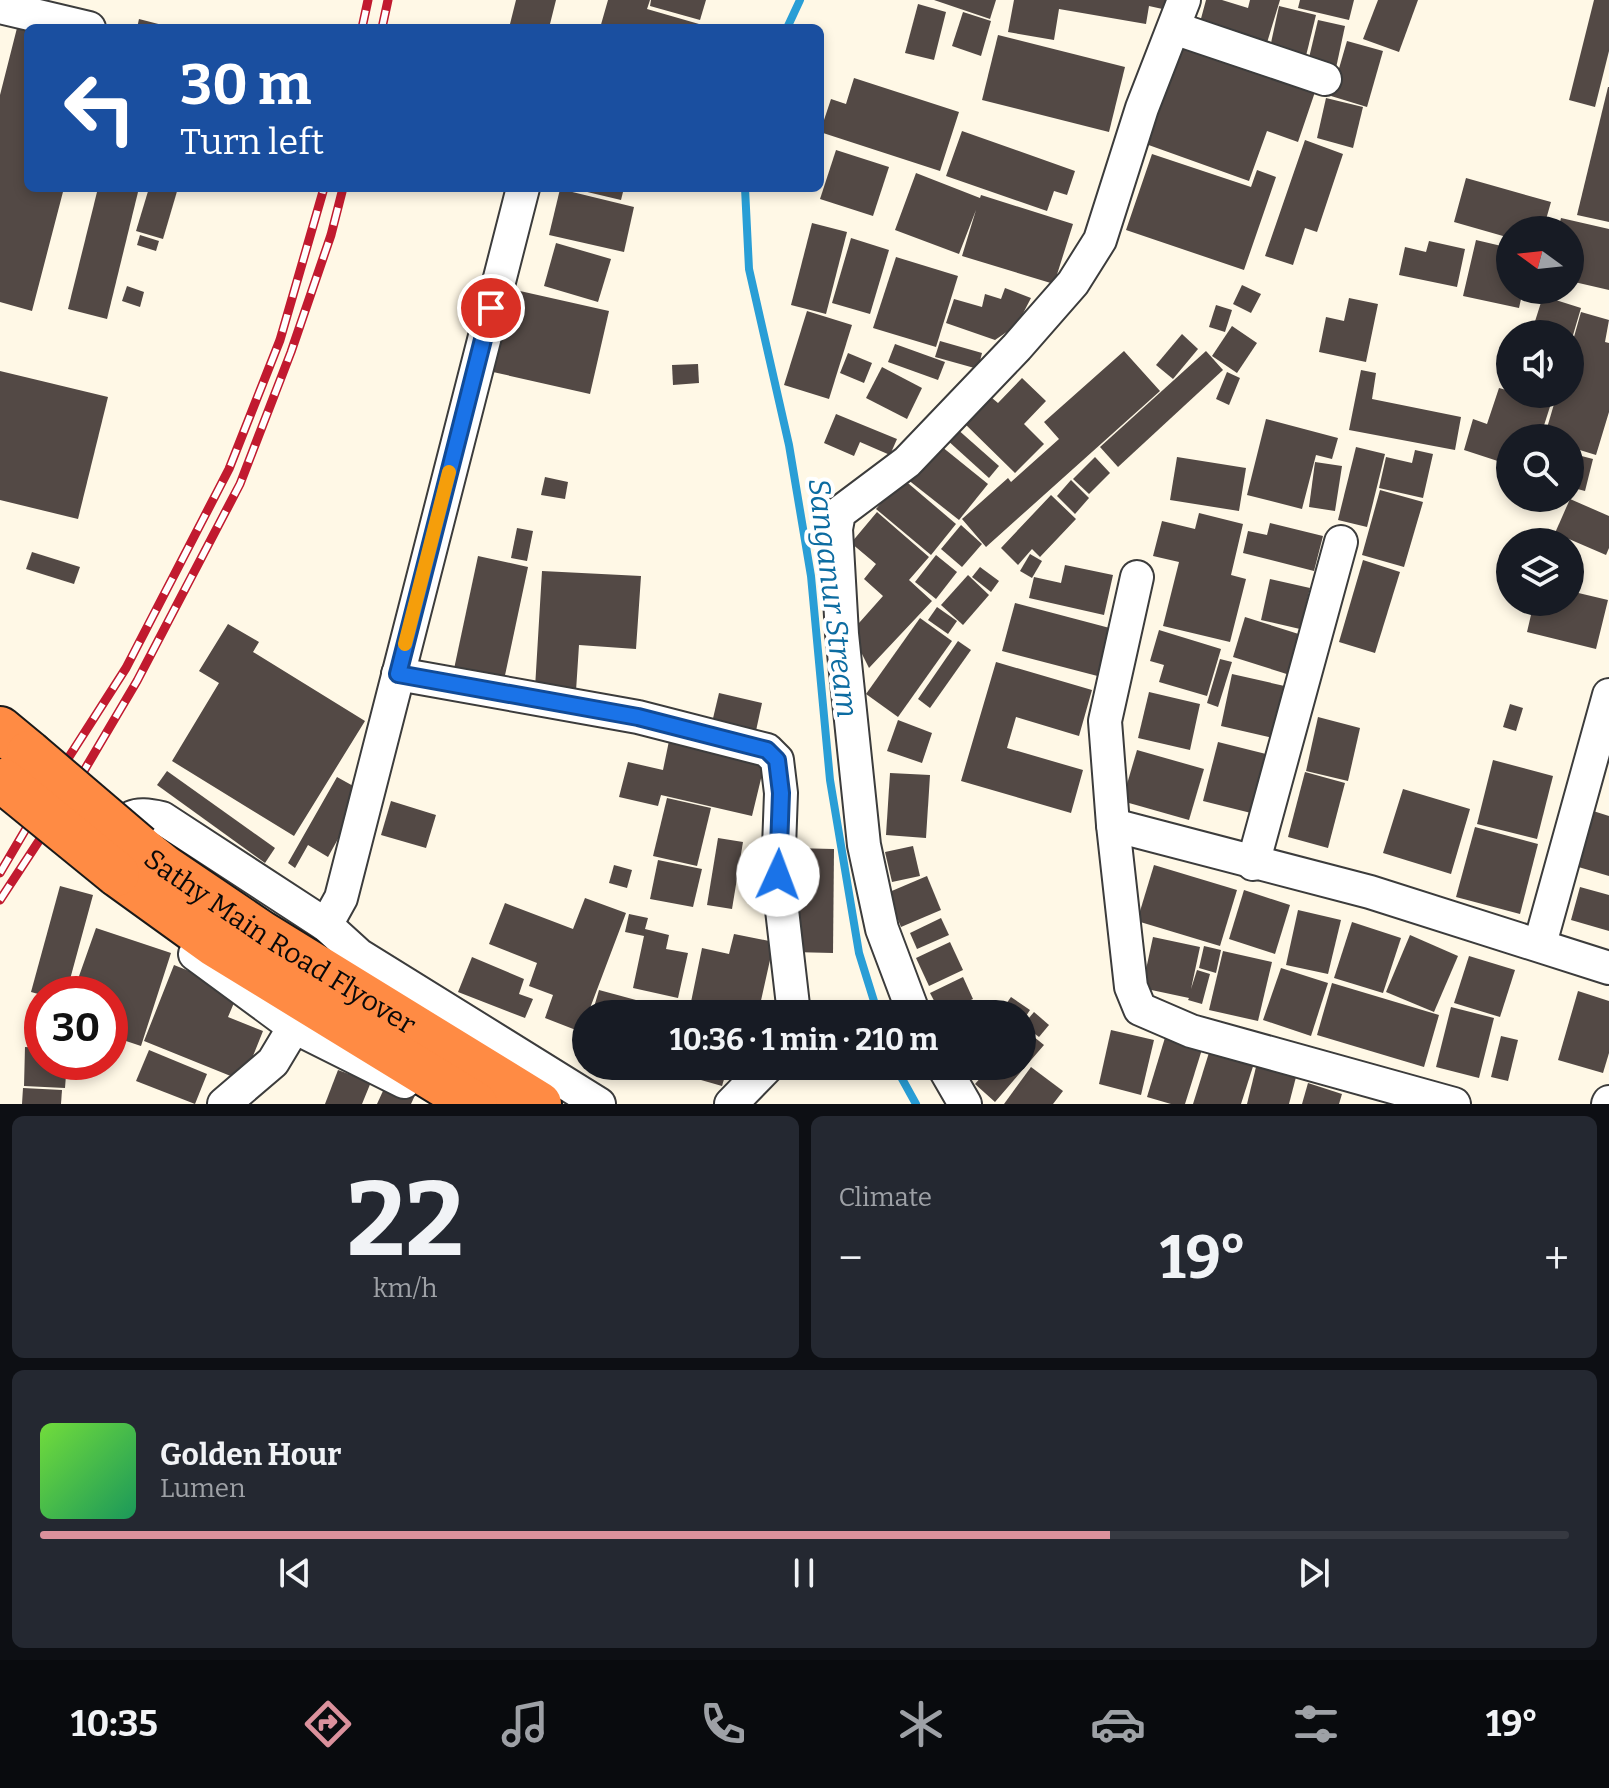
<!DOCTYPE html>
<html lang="en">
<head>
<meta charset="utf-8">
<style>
	body { margin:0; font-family:Bitter,serif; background:#242831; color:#f1f3f6; height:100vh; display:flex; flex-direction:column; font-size:30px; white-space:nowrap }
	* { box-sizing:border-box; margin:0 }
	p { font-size:26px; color:#9ea1a6 }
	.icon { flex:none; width:44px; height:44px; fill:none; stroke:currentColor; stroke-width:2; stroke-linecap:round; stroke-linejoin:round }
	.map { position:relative; height:1104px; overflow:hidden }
	.details { display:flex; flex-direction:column; gap:12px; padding:12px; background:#0d0f14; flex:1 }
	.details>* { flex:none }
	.top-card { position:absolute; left:24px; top:24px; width:800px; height:168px; border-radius:12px; box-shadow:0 4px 12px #0003; background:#1a4fa0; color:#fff; overflow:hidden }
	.needle { width:52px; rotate:285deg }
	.fabs { position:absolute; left:1496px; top:216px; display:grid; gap:16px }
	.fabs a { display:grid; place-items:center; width:88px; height:88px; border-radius:50%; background:#171b24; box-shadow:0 4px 12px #0003; font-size:40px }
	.speed { position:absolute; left:24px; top:976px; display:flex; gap:16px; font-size:40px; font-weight:700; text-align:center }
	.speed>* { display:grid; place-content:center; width:104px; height:104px; border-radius:50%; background:#171b24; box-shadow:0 4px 12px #0003; line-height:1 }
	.speed .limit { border:12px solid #d22; background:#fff; color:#111 }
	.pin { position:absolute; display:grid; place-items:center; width:68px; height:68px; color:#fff; margin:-34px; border:4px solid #fff; border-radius:50%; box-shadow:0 2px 8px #0007 }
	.me { position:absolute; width:88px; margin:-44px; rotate:2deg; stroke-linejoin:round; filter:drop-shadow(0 0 6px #0008) }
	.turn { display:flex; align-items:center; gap:28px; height:168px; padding:0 24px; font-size:36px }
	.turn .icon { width:104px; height:104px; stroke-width:2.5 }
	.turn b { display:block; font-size:56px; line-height:68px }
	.big { font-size:60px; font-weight:700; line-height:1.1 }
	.details .tile { flex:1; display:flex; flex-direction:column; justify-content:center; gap:12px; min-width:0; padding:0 28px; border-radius:12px; background:#242831 }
	.details .dial { align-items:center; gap:0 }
	.dial b { font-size:104px; line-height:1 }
	.song { display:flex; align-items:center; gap:24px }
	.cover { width:96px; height:96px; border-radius:12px; background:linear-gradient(135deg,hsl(100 70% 55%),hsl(150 70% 35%)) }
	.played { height:8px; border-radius:4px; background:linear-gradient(90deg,#db919c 70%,#363941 70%) }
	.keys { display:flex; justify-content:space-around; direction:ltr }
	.heat { display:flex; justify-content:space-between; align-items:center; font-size:44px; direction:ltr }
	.details .tiles { flex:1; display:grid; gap:12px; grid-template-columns:1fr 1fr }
	.tile:last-child { grid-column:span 2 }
	.trip { position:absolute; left:572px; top:1000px; width:464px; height:80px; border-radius:40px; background:#171b24; box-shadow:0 4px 12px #0003; font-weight:700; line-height:80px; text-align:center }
	.menu { display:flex; height:128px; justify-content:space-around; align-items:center; background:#090b0e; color:#9ea1a6 }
	.menu .icon { width:56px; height:56px }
	.menu .selected { color:#db919c }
	.menu b { font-size:36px; color:#f1f3f6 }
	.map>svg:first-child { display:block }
</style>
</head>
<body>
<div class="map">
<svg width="1609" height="1104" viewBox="0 0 1609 1104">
	<rect width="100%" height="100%" fill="#fff8e6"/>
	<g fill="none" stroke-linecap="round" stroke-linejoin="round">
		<g stroke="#299ed6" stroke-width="8">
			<path d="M787,28L800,0"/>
			<path d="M745,188L749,269L789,445L811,576L830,780L859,953L878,1014"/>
			<path d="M895,1066L916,1104"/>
		</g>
	</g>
	<g fill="#534945">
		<path d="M516,0H556L549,28H509Z"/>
		<path d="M608,0H650L647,9L699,24L697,28H600Z"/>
		<path d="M651,0H706L700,20L650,6Z"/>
		<path d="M934,0H996L990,19Z"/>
		<path d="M1014,0H1169L1167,10L1149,6L1146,24L1059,9L1054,40L1008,32Z"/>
		<path d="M1206,0H1222L1248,8L1250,0H1280L1266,46L1199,26Z"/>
		<path d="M1300,0H1354L1349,20L1298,8Z"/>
		<path d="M1378,0H1418L1399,52L1363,39Z"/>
		<path d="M1594,0H1609V51L1595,107L1569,100Z"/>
		<path d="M918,4L946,12L934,60L905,53Z"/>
		<path d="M1279,6L1316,15L1305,60L1269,52Z"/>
		<path d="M963,12L991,21L981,56L952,46Z"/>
		<path d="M139,19L170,27L169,28H137Z"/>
		<path d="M1318,20L1345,26L1336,68L1308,62Z"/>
		<path d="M17,28L28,31V188H64L32,311L0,302V95Z"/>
		<path d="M998,35L1125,67L1109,132L982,100Z"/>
		<path d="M1179,41L1316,89L1298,142L1267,131L1249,181L1143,143Z"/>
		<path d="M1347,41L1383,51L1367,107L1331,96Z"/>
		<path d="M854,78L959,112L940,171L820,132L831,99L846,104Z"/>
		<path d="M1608,87H1609V222L1577,215Z"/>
		<path d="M1326,98L1363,107L1353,148L1317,138Z"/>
		<path d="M962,131L1075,171L1067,195L1054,191L1047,211L946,176Z"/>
		<path d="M1305,140L1343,154L1317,232L1305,228L1293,265L1265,256Z"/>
		<path d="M836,150L889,167L873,216L820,199Z"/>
		<path d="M1152,154L1251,187L1257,170L1276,177L1244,270L1126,230Z"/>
		<path d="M916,173L980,198L981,195L1073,224L1054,284L962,256L976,210L959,254L895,230Z"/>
		<path d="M1466,178L1551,202L1543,230H1510V238L1454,222Z"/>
		<path d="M98,188H139L107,319L68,309Z"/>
		<path d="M149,188H178L163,239L136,231Z"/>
		<path d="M583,188H624L621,200L583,191Z"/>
		<path d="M560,189L634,207L624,252L549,235Z"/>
		<path d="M1561,218L1609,229V290L1570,281V230H1558Z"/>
		<path d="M812,223L847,232L826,314L791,305Z"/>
		<path d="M140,235L159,241L156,251L137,245Z"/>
		<path d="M851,238L889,250L870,314L832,303Z"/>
		<path d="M1476,240L1510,248V290H1523L1519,308L1463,296Z"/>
		<path d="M1429,241L1465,249L1457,287L1399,275L1405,247L1426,252Z"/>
		<path d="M556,243L611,259L598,302L544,286Z"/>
		<path d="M896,257L958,276L936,347L873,328Z"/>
		<path d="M1242,285L1261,294L1251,313L1233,304Z"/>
		<path d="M127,286L144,292L140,307L122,301Z"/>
		<path d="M1005,288L1031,298L1017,325L995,340L946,323L954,299L982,307L985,294L1001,299Z"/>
		<path d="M511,289L609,311L590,394L493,372Z"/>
		<path d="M1543,296L1581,308L1571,342L1570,334H1531Z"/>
		<path d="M1349,298L1378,304L1366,362L1319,352L1326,317L1344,321Z"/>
		<path d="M1216,305L1232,310L1225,332L1209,327Z"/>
		<path d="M807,311L852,325L829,399L784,385Z"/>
		<path d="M1581,312L1609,320L1605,342L1609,343V412L1596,455L1570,447V438H1544L1557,394H1570V351Z"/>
		<path d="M1232,326L1257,343L1237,373L1212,356Z"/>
		<path d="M1182,334L1198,349L1173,379L1156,365Z"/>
		<path d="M940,341L982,353L978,369L935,357Z"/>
		<path d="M895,344L945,362L938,380L888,362Z"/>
		<path d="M1124,351L1160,391L986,547L962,519L1008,478L1011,482L1059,439L1044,422Z"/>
		<path d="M1206,351L1223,370L1118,467L1100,447Z"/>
		<path d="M848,353L872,363L864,383L840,373Z"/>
		<path d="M698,364L699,383L673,385L672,365Z"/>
		<path d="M882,367L922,388L907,419L866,398Z"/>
		<path d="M1361,370L1376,373L1372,399L1461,417L1455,450L1349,430Z"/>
		<path d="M0,371L108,397L78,519L0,500Z"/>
		<path d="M1227,372L1240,378L1229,405L1216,399Z"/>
		<path d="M1022,378L1046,401L1024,424L1044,444L1015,473L962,421L986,393L998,403Z"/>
		<path d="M1499,388L1510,391V394H1554L1540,438H1510V465L1464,450L1473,419L1487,424Z"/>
		<path d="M836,414L897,439L890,455L860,442L854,456L824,443Z"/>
		<path d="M1266,419L1338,438L1332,459L1316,455L1302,509L1247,495Z"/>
		<path d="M956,428L999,466L989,478L946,439Z"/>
		<path d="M936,442L988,484L959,520L907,479Z"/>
		<path d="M1356,447L1385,454L1367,527L1338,520Z"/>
		<path d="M1415,450L1433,454L1423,498L1379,488L1386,457L1412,463Z"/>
		<path d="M1570,453L1593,459L1585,491L1570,487Z"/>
		<path d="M1095,457L1110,473L1089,494L1073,479Z"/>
		<path d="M1177,457L1246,468L1239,511L1170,500Z"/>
		<path d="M1315,462L1342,466L1335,511L1309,507Z"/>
		<path d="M545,477L568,482L565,499L541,495Z"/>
		<path d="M902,478L956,524L931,555L876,509Z"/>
		<path d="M1071,480L1089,498L1075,514L1057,496Z"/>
		<path d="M1380,490L1423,502L1404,567L1362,555Z"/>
		<path d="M1051,495L1076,519L1040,557L1032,549L1018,565L1001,548Z"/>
		<path d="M1570,499L1609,516V548L1606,555L1555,533Z"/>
		<path d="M877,512L929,557L909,580L932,601L869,668L851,632L883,596L864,579L876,564L851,543Z"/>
		<path d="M1199,513L1243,524L1231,575L1246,579L1230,642L1163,626L1179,562L1153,556L1162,521L1195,529Z"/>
		<path d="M1270,523L1323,536L1314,571L1243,553L1248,531L1267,535Z"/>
		<path d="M961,525L982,544L962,567L941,549Z"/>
		<path d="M517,528L533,531L527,561L511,558Z"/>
		<path d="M32,552L80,567L74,584L26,569Z"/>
		<path d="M1030,554L1042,561L1032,578L1020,571Z"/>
		<path d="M936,555L957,572L936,599L915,582Z"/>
		<path d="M478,556L528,567L504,680L454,669Z"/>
		<path d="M1363,560L1400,572L1375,653L1339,642Z"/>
		<path d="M1065,565L1113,575L1104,615L1029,598L1034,577L1061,583Z"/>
		<path d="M980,567L999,581L991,592L972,577Z"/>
		<path d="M542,571L641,576L636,649L579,645L576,691L535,688Z"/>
		<path d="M968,575L989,595L963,625L941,605Z"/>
		<path d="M1270,579L1310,588L1300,629L1261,620Z"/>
		<path d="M1570,591L1608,600L1596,649L1527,632L1534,602H1570Z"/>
		<path d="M1015,603L1121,631L1109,679L1002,651Z"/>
		<path d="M937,607L957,621L948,634L928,620Z"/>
		<path d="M1245,617L1305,636L1293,676L1233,657Z"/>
		<path d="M920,618L952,641L898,717L866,694Z"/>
		<path d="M228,624L259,642L253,652L365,721L294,836L172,761L219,683L199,671Z"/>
		<path d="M1159,630L1221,649L1207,696L1159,682L1164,665L1150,661Z"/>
		<path d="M958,641L971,650L930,708L918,699Z"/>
		<path d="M1220,659L1232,662L1218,707L1207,703Z"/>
		<path d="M996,662L1092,690L1079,736L1016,717L1007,748L1083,770L1071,813L961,781Z"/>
		<path d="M1232,674L1289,687L1277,739L1221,726Z"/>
		<path d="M1149,692L1200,704L1190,750L1138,738Z"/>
		<path d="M719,693L762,703L754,740L710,731Z"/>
		<path d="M1510,704L1523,708L1516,731L1503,727Z"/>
		<path d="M1318,717L1360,728L1348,781L1306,771Z"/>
		<path d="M898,720L932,733L922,763L887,751Z"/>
		<path d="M670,736L766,758L752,816L661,795L658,806L619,797L628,762L663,770Z"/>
		<path d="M1218,742L1266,754L1251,813L1203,801Z"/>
		<path d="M1137,750L1204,769L1189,820L1122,801Z"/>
		<path d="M1493,760L1553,776L1537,839L1477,824Z"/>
		<path d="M167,771L275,848L265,863L157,785Z"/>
		<path d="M1305,772L1345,783L1328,848L1288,837Z"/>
		<path d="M890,773L930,775L926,838L886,835Z"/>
		<path d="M337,777L364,792L328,857L308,845L295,868L288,863Z"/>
		<path d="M1403,789L1470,809L1451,874L1383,853Z"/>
		<path d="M667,798L711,808L697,866L653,856Z"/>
		<path d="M391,801L436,815L426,848L381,835Z"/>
		<path d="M1590,810L1609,816V876L1575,866Z"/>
		<path d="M1475,827L1538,844L1520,914L1456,897Z"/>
		<path d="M718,838L743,842L732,909L707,905Z"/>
		<path d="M913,846L920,876L892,882L885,852Z"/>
		<path d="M792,848L834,849L833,953L792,952Z"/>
		<path d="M658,860L702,869L693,907L650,899Z"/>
		<path d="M614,865L632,870L627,888L609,883Z"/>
		<path d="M1154,865L1237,890L1220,946L1137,921Z"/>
		<path d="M927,876L941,910L901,927L887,893Z"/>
		<path d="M60,886L93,895L66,994L42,995L31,992Z"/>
		<path d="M1580,887L1609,895V931L1571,920Z"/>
		<path d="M1244,890L1290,905L1275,954L1229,939Z"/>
		<path d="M585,898L626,913L581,1032L545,1018L553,995L529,986L537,963L489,944L505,903L573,929Z"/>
		<path d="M1298,910L1341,920L1328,974L1286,965Z"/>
		<path d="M629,914L648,918L645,929L669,935L666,949L688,953L678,998L633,988L644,936L625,932Z"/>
		<path d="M941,918L949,935L917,949L910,933Z"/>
		<path d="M1352,922L1401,938L1383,993L1334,978Z"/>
		<path d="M96,928L171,953L141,1046L114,1037L122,1010L110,1006V994H96L99,986L78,979Z"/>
		<path d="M734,934L774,942L758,1014L691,1002L702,948L729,954Z"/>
		<path d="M1410,935L1458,956L1434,1012L1386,992Z"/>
		<path d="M1153,937L1200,947L1191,989L1197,970L1210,974L1202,1004L1188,1000L1189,998L1142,988Z"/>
		<path d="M950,942L963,970L929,986L916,958Z"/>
		<path d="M1204,946L1221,950L1216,973L1199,968Z"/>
		<path d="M1223,951L1272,962L1258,1021L1209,1010Z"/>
		<path d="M1469,956L1515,970L1500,1017L1454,1003Z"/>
		<path d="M472,957L524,979L519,994L533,999L525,1018L458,992Z"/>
		<path d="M174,965L239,991L228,1017L263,1031L243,1081L144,1041Z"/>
		<path d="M1281,968L1328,983L1311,1036L1263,1020Z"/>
		<path d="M963,977L973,999L941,1014L930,993Z"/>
		<path d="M1332,983L1439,1015L1424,1067L1317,1035Z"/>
		<path d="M599,990L684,1013V1014H592Z"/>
		<path d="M1578,991L1609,1001V1053L1603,1073L1558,1060Z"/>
		<path d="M1011,997L1030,1010L1022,1022V1014H999Z"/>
		<path d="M974,1004L981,1014H959Z"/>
		<path d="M843,1005L845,1014H825L824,1009Z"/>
		<path d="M1451,1007L1494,1018L1479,1078L1436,1067Z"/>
		<path d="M1034,1012L1049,1025L1039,1037L1023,1025Z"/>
		<path d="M1023,1028L1044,1045L995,1102L975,1084L991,1066H1022Z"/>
		<path d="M1111,1030L1154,1040L1141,1095L1099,1084Z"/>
		<path d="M1167,1031L1204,1043L1185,1104H1171L1147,1097Z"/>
		<path d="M1501,1036L1518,1040L1508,1081L1491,1077Z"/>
		<path d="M1212,1043L1256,1057L1241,1104H1193Z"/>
		<path d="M25,1047L42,1048V1062H67L65,1088L24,1086Z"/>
		<path d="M149,1050L207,1074L195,1104L136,1081Z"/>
		<path d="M652,1066H728L722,1086Z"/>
		<path d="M1031,1067L1063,1091L1053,1104H1004Z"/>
		<path d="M1256,1067L1296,1077L1289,1104H1247Z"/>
		<path d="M338,1070L371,1082L362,1104H325Z"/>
		<path d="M388,1080L416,1093L411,1104H377Z"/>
		<path d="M1308,1083L1342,1094L1339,1104H1302Z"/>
		<path d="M23,1088L62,1090L61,1104H22Z"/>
	</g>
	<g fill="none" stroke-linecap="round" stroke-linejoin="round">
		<g stroke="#3c3c3c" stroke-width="36">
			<g id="minor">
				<path d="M0,7L89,28"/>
				<path d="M1174,28L1325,79"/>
				<path d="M1137,577L1105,721L1113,825L1131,987L1140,1009L1191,1031L1454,1104"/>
				<path d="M398,674L638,717L767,750L777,760L781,793L778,875L794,1014"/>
				<path d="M1113,825L1370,892L1609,968"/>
				<path d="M109,847C128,819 126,810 162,818L326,925L359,955L599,1104"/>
				<path d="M1253,864L1341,542"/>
				<path d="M326,925L341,898L523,188"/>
				<path d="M1540,944L1609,695"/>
				<path d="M195,954L294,1027L404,1082"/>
				<path d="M914,1014L882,929L864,845L842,634L836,529L839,513L907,462L1017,347L1073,283L1100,240L1142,108L1184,0"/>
				<path d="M943,1066L965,1104"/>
				<path d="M224,1104L273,1062L294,1027"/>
				<path d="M731,1104L768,1066"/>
				<path d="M1608,1104L1609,1102"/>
			</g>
		</g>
		<g stroke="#1a1a1a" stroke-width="48">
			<g id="highway">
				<path d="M0,729L29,753"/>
				<path id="s1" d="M139,847L165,868L261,933L539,1104"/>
				<path d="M117,874L214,944L475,1104"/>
			</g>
		</g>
		<use href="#minor" stroke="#fff" stroke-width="32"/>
		<use href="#highway" stroke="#ff8b44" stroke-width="44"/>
		<g stroke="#c11a2f" stroke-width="9">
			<g id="rail">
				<path d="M362,28L368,0"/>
				<path d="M382,28L388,0"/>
				<path d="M0,873L60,771L126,668L229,469L280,340L324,188"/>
				<path d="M0,900L75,786L137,681L240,484L291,352L331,235L343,188"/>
			</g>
		</g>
		<use href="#rail" stroke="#fff" stroke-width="6" stroke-dasharray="18" stroke-linecap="butt"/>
		<g stroke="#1a1a1a" stroke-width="48" stroke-linecap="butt">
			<g id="highway-bridge">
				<path d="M29,753L139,847"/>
				<path d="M3,781L117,874"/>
			</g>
		</g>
		<use href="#highway-bridge" stroke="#ff8b44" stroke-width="44"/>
	</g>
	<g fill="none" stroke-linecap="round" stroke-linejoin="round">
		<g stroke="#114b97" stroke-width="20">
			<path id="route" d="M491,308L398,674L638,717L767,750L777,760L781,793L778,875"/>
		</g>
		<use href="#route" stroke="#1a73e8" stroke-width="14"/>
		<path stroke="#f59e0b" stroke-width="14" d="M405,644L449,472"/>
	</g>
	<g text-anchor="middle" stroke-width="8" stroke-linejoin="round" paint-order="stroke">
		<g font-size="28" fill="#090909" stroke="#fff">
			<text dy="10" stroke="none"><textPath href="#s1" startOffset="170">Sathy Main Road Flyover</textPath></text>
		</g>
		<g font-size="30" font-style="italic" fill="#0d6ca1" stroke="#fff">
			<text transform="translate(833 598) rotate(83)" y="10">Sanganur Stream</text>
		</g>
	</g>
</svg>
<div class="fabs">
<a><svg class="needle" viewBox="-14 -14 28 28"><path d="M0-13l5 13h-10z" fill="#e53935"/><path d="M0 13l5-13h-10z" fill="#9ea1a6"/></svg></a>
<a><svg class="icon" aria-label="sound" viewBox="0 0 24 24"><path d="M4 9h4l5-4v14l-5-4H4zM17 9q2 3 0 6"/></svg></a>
<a><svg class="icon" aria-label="search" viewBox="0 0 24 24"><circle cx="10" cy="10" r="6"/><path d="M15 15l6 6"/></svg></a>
<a><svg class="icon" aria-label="layers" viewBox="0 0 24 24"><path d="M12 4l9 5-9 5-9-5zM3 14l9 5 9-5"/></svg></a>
</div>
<div class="speed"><div class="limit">30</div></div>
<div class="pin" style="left:491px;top:308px;background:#d93025"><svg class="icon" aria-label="arrive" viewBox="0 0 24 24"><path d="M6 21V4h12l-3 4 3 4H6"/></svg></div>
<svg class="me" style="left:778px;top:875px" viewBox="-20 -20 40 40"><circle r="19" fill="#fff"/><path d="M0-13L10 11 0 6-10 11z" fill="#1a73e8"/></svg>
<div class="trip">10:36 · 1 min · 210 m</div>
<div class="top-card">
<div class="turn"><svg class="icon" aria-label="left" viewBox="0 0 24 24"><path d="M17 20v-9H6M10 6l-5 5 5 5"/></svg><div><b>30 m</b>Turn left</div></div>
</div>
</div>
<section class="details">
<div class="tiles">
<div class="tile dial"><b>22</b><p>km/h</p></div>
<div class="tile"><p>Climate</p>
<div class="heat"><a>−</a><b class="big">19°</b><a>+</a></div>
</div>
<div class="tile">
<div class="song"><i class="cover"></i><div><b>Golden Hour</b><p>Lumen</p></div></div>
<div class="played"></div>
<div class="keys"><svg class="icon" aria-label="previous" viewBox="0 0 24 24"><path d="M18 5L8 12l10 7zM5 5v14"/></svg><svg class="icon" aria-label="pause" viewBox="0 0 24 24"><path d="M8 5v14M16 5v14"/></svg><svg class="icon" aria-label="next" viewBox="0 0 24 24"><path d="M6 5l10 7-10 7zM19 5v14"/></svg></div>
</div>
</div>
</section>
<nav class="menu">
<b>10:35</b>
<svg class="icon selected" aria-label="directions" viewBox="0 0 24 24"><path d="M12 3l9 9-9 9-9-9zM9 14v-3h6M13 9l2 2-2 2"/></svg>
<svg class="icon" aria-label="music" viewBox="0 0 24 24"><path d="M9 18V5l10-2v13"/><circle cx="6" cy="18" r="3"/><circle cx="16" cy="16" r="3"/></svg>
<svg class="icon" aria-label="phone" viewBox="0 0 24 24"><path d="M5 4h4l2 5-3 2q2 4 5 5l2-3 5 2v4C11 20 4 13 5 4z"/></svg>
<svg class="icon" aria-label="climate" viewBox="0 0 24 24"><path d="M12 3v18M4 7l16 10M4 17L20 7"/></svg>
<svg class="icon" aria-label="car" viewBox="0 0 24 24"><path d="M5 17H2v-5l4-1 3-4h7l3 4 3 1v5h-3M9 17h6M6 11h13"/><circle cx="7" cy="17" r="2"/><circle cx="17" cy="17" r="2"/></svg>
<svg class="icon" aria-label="filters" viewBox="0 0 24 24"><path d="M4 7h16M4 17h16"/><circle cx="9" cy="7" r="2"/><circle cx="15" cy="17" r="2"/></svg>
<b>19°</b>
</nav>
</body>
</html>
